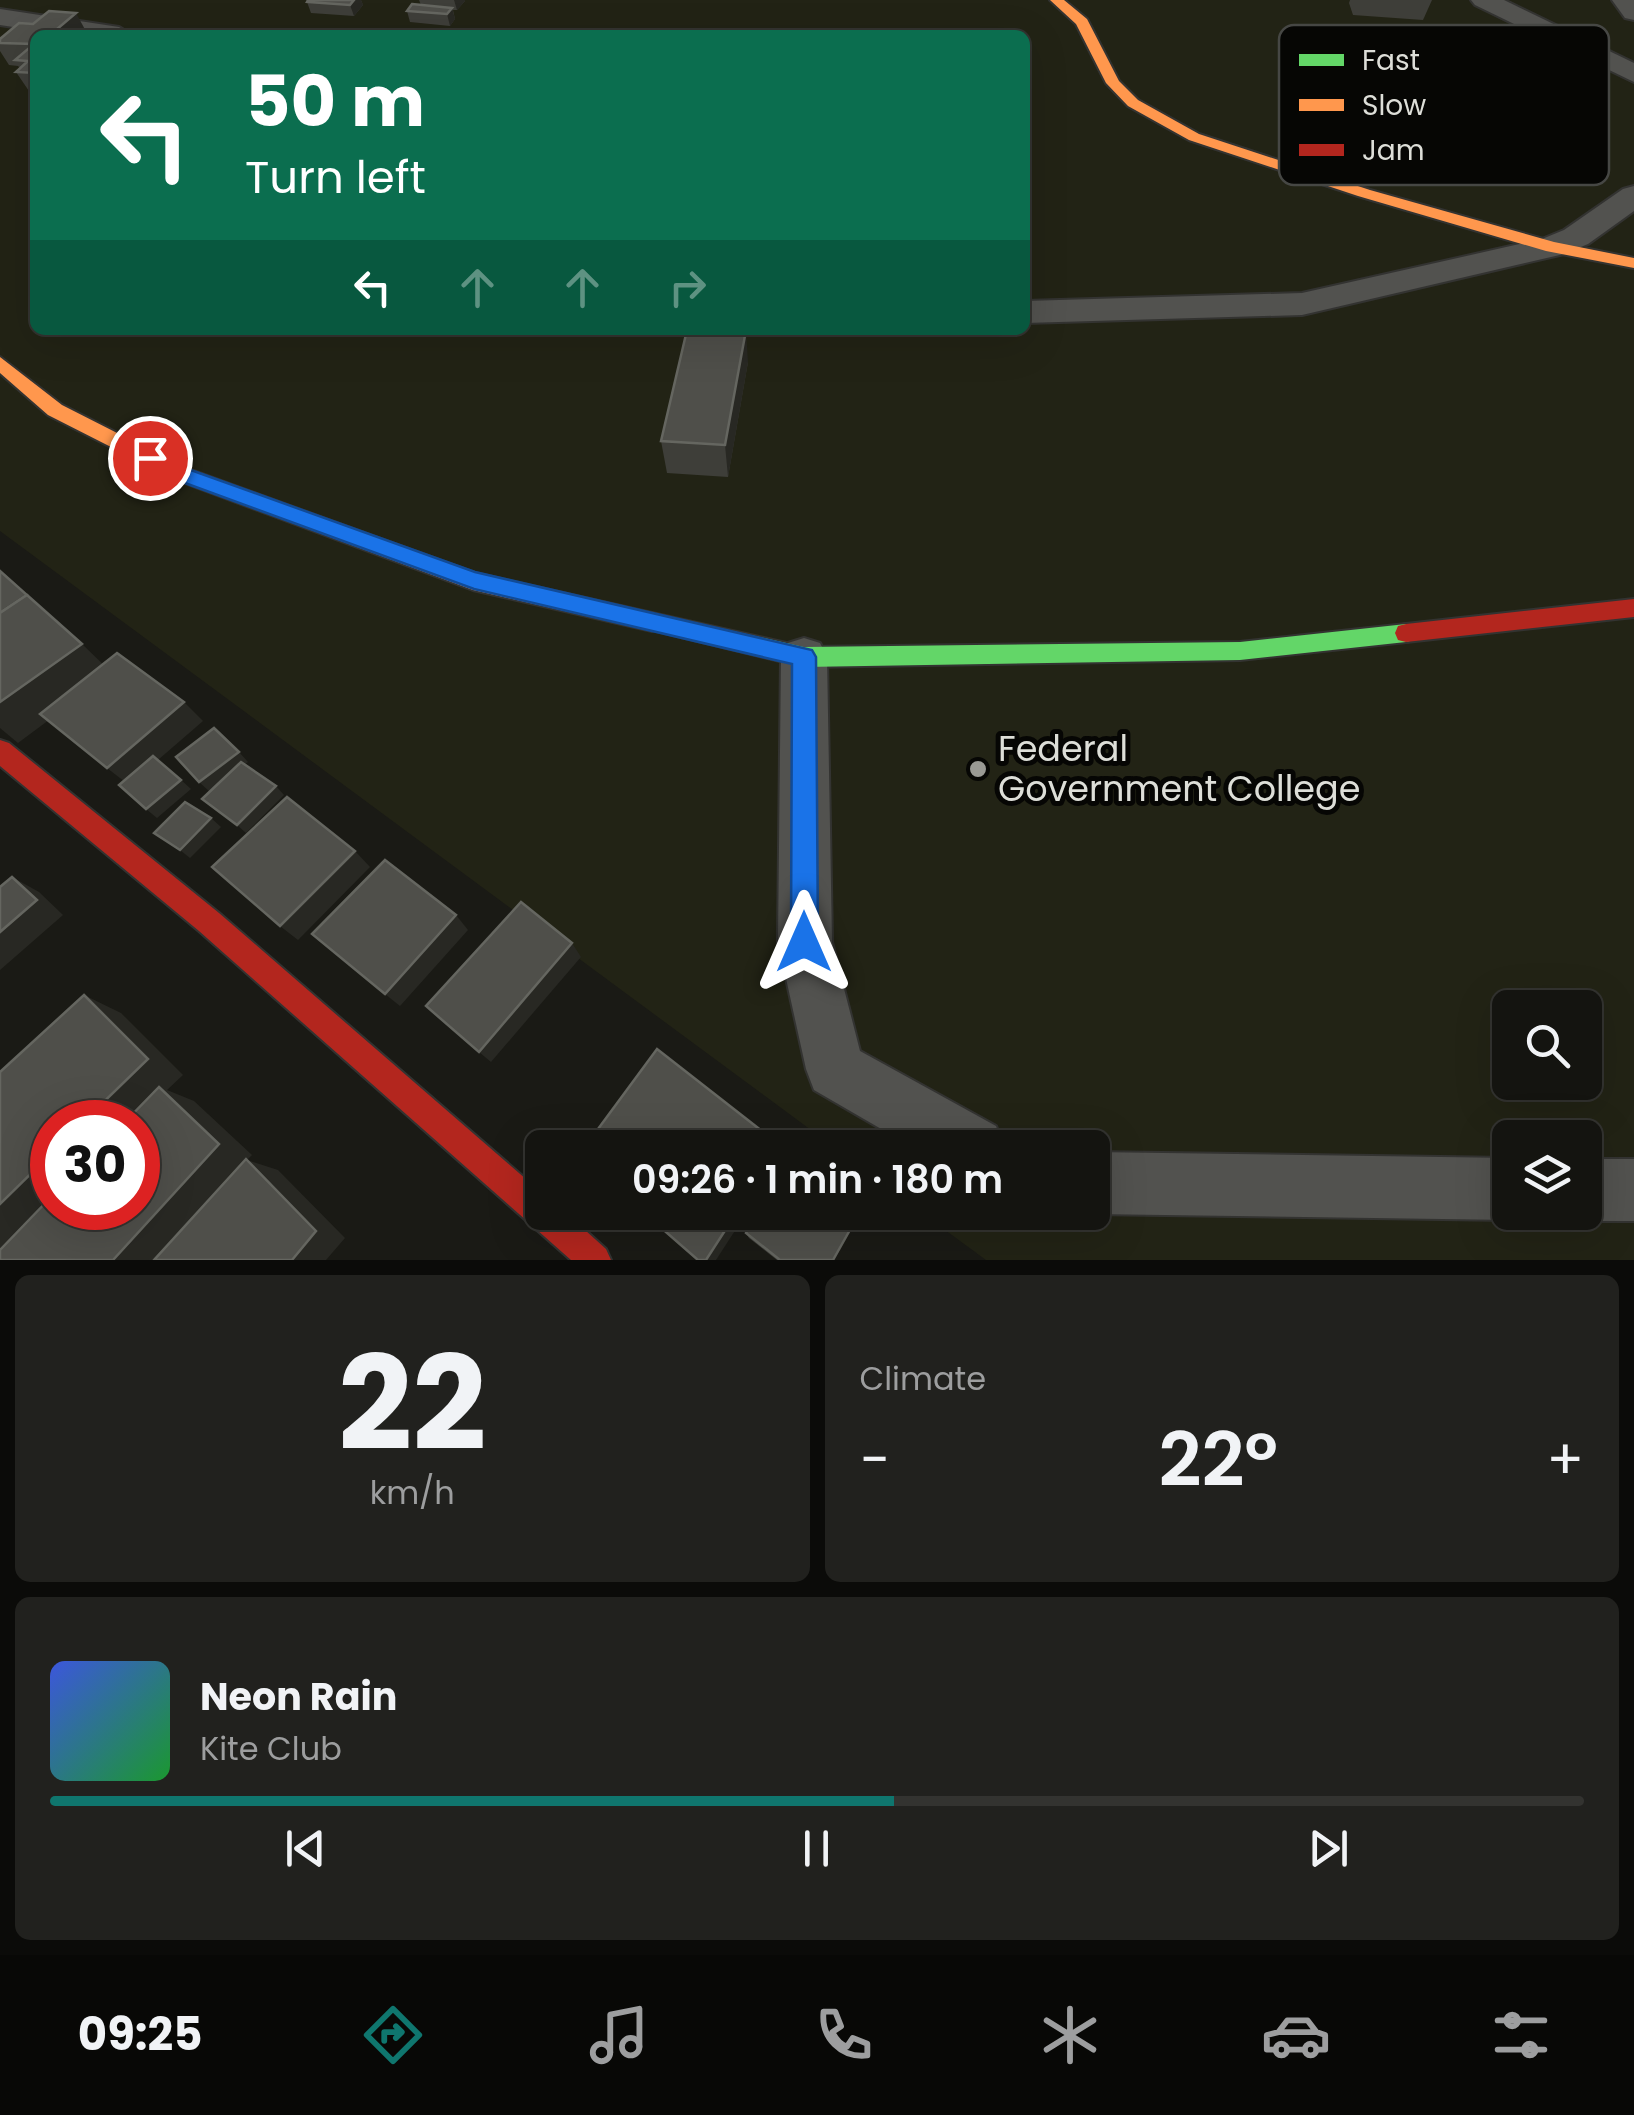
<!DOCTYPE html>
<html lang="en">
<head>
<meta charset="utf-8">
<style>
	body { margin:0; font-family:Poppins,sans-serif; background:#21211e; color:#f1f3f6; height:100vh; display:flex; flex-direction:column; font-size:38px; white-space:nowrap }
	* { box-sizing:border-box; margin:0 }
	p { font-size:32px; color:#9d9e9f }
	.icon { flex:none; width:55px; height:55px; fill:none; stroke:currentColor; stroke-width:2; stroke-linecap:round; stroke-linejoin:round }
	.map { position:relative; height:1260px; overflow:hidden }
	.details { display:flex; flex-direction:column; gap:15px; padding:15px; background:#0b0b09; flex:1 }
	.details>* { flex:none }
	.guide { position:absolute; left:30px; top:30px; width:1000px; height:305px; border-radius:15px; box-shadow:0 10px 40px #0002,0 0 0 2px #333330; background:#0b6e4f; color:#fff; overflow:hidden }
	.buttons { position:absolute; left:1492px; top:990px; display:grid; gap:20px }
	.buttons a { display:grid; place-items:center; width:110px; height:110px; border-radius:15px; background:#141410; box-shadow:0 10px 40px #0002,0 0 0 2px #333330; font-size:50px }
	.speed { position:absolute; left:30px; top:1100px; display:flex; gap:20px; font-size:50px; font-weight:700; text-align:center }
	.speed>* { display:grid; place-content:center; width:130px; height:130px; border-radius:50%; background:#141410; box-shadow:0 10px 40px #0002,0 0 0 2px #333330; line-height:1 }
	.speed .limit { border:15px solid #d22; background:#fff; color:#111 }
	.pin { position:absolute; display:grid; place-items:center; width:85px; height:85px; color:#fff; margin:-42px; border:5px solid #fff; border-radius:50%; box-shadow:0 2px 10px #0007 }
	.me { position:absolute; width:110px; margin:-55px; rotate:0deg; stroke-linejoin:round; filter:drop-shadow(0 0 8px #0008) }
	.turn { display:flex; align-items:center; gap:35px; height:210px; padding:0 50px; font-size:45px }
	.turn .icon { width:130px; height:130px; stroke-width:2.5 }
	.turn b { display:block; font-size:70px; line-height:85px }
	.lanes { display:flex; align-items:center; height:95px; padding:0 50px; background:#0003; justify-content:center; gap:50px; direction:ltr }
	.lanes .off { opacity:.35 }
	.big { font-size:75px; font-weight:600; line-height:1.1 }
	.details .tile { flex:1; display:flex; flex-direction:column; justify-content:center; gap:15px; min-width:0; padding:0 35px; border-radius:15px; background:#21211e }
	.details .dial { align-items:center; gap:0 }
	.dial b { font-size:130px; line-height:1 }
	.song { display:flex; align-items:center; gap:30px }
	.cover { width:120px; height:120px; border-radius:15px; background:linear-gradient(135deg,hsl(230 70% 55%),hsl(130 70% 35%)) }
	.played { height:10px; border-radius:5px; background:linear-gradient(90deg,#0f766e 55%,#333330 55%) }
	.keys { display:flex; justify-content:space-around; direction:ltr }
	.heat { display:flex; justify-content:space-between; align-items:center; font-size:55px; direction:ltr }
	.details .tiles { flex:1; display:grid; gap:15px; grid-template-columns:1fr 1fr }
	.tile:last-child { grid-column:span 2 }
	.trip { position:absolute; left:525px; top:1130px; width:585px; height:100px; border-radius:15px; background:#141410; box-shadow:0 10px 40px #0002,0 0 0 2px #333330; font-weight:600; line-height:100px; text-align:center }
	.menu { display:flex; height:160px; justify-content:space-around; align-items:center; background:#080806; color:#9d9e9f }
	.menu .icon { width:70px; height:70px }
	.menu .active { color:#0f766e }
	.menu b { font-size:45px; color:#f1f3f6 }
	.map>svg:first-child { display:block }
</style>
</head>
<body>
<div class="map">
<svg width="1634" height="1260" viewBox="0 0 1634 1260">
	<rect width="100%" height="100%" fill="#1a1a15"/>
	<path fill="#222315" fill-rule="evenodd" d="M0,0H1634V1260H986L922,1213L1092,1212V1148L834,1147L0,531ZM35,35H1025V330H35ZM1510,1008H1585V1082H1510ZM1510,1138H1585V1212H1510Z"/>
	<g fill="none" stroke-linecap="round" stroke-linejoin="round">
		<g stroke="#333331" stroke-width="4">
			<g id="street">
				<path d="M1471,0H1504L1634,63V82L1475,5Z"/>
				<path d="M1612,0H1634V20L1625,18Z"/>
				<path d="M0,9L119,27L132,35H66L0,25Z"/>
				<path d="M1634,186V211L1588,244L1564,254L1302,315L1025,323V301L1302,293L1542,239L1564,230L1623,189Z"/>
				<path d="M804,638L820,643L827,657L832,942L860,1051L996,1126L1004,1148H914L814,1090L806,1069L778,942L781,657L788,643Z"/>
				<path d="M1092,1152L1510,1158V1212H1528L1510,1220L1092,1214L1088,1212H1092Z"/>
				<path d="M1585,1159H1634V1221H1585L1564,1212H1585Z"/>
			</g>
		</g>
		<g stroke="#333331" stroke-width="4">
			<path id="fast" d="M652,613L804,647L1240,642L1406,624L1414,626L1417,633L1414,640L1406,642L1240,660L804,667L644,628L641,622L644,616Z"/>
		</g>
		<g stroke="#333331" stroke-width="4">
			<g id="slow">
				<path d="M1050,0H1064L1087,19L1119,81L1138,100L1199,134L1370,190L1554,242L1634,258V268L1546,251L1358,196L1189,140L1128,106L1106,83L1076,24Z"/>
				<path d="M0,357L62,405L188,469L475,573L652,613L660,616L663,622L660,628L652,631L473,590L174,479L48,415L0,373Z"/>
			</g>
		</g>
		<g stroke="#333331" stroke-width="4">
			<g id="jam">
				<path d="M1634,599V617L1406,642L1398,640L1395,633L1398,626L1406,624Z"/>
				<path d="M0,740L9,743L219,913L542,1193V1212H565L606,1249L611,1260H571L199,931L0,766Z"/>
			</g>
		</g>
		<use href="#street" fill="#52524f" fill-rule="evenodd"/>
		<use href="#fast" fill="#63d668" fill-rule="evenodd"/>
		<use href="#slow" fill="#ff974d" fill-rule="evenodd"/>
		<use href="#jam" fill="#b3261e" fill-rule="evenodd"/>
	</g>
	<g fill="#3e3e39">
		<path d="M308,0H361L363,5L354,16L311,13L307,2Z"/>
		<path d="M419,0H465V1L457,10H453L455,19L450,26L410,22L407,11L421,5Z"/>
		<path d="M1350,0H1432L1423,20L1353,15L1349,3Z"/>
		<path d="M35,35V95L31,94L16,72L20,68L18,66L9,65L0,51V39Z"/>
		<path d="M748,362L728,477L667,473L661,441Z"/>
		<path d="M746,1233L835,1260H777L749,1238Z"/>
	</g>
	<g fill="#282823">
		<path d="M354,0H361L363,5L354,16L350,5Z"/>
		<path d="M454,0H465V1L457,10Z"/>
		<path d="M452,8L455,19L450,26L447,14Z"/>
		<path d="M76,13L88,35H50Z"/>
		<path d="M746,330L748,362L728,477L725,445Z"/>
		<path d="M82,644L112,673L18,743L0,728V702Z"/>
		<path d="M184,702L203,721L129,785L107,768Z"/>
		<path d="M239,752L248,762L209,791L199,782Z"/>
		<path d="M181,780L191,789L157,818L146,809Z"/>
		<path d="M276,786L284,795L246,833L237,825Z"/>
		<path d="M211,818L221,827L190,858L180,850Z"/>
		<path d="M355,851L370,867L298,940L280,926Z"/>
		<path d="M12,877L39,892L63,915L0,970V932Z"/>
		<path d="M456,915L468,930L400,1006L385,994Z"/>
		<path d="M572,943L581,957L491,1062L479,1052Z"/>
		<path d="M84,995L121,1013L183,1075L167,1090L194,1101L252,1155L247,1160L278,1170L345,1238L326,1260H113L135,1122H83Z"/>
		<path d="M52,1153V1206L0,1259V1204Z"/>
		<path d="M737,1212H747L716,1260H706Z"/>
	</g>
	<g fill="#4f4f4a" stroke="#656660" stroke-width="2.5">
		<path d="M308,0H354L350,5L307,2Z"/>
		<path d="M412,4L452,8L447,14L407,11Z"/>
		<path d="M49,11L76,13L50,35H35V73L16,72L28,61L15,60L34,44L0,43V39L19,23L33,24Z"/>
		<path d="M687,330H746L725,445L661,441Z"/>
		<path d="M0,571L27,595L0,613Z"/>
		<path d="M27,595L82,644L0,702V613Z"/>
		<path d="M117,653L184,702L107,768L40,714Z"/>
		<path d="M214,728L239,752L199,782L176,757Z"/>
		<path d="M153,756L181,780L146,809L119,785Z"/>
		<path d="M241,762L276,786L237,825L202,799Z"/>
		<path d="M287,797L355,851L280,926L212,867Z"/>
		<path d="M185,802L211,818L180,850L154,833Z"/>
		<path d="M385,860L456,915L385,994L312,934Z"/>
		<path d="M12,877L37,900L0,932V887Z"/>
		<path d="M521,902L572,943L479,1052L426,1006Z"/>
		<path d="M84,995L148,1059L83,1122H52V1153L0,1204V1072Z"/>
		<path d="M657,1049L781,1146L780,1148H584Z"/>
		<path d="M159,1087L219,1144L113,1260H0V1250L52,1196V1208H138V1122H125Z"/>
		<path d="M246,1159L316,1231L292,1260H154Z"/>
		<path d="M643,1212H737L706,1260H698Z"/>
		<path d="M758,1212H860L833,1260H780L746,1233Z"/>
	</g>
	<path fill="#1a73e8" stroke="#114b97" stroke-width="2.5" d="M150,451L188,469L475,572L812,650L816,657L818,942L814,951L804,955L795,951L791,942L792,664L474,589L174,479L140,458Z"/>
	<circle fill="#999994" stroke="#060604" stroke-width="4" cx="978" cy="769" r="10"/>
	<g text-anchor="middle" stroke-width="10" stroke-linejoin="round" paint-order="stroke">
		<g font-size="35" fill="#ddded8" stroke="#060604" text-anchor="start">
			<text x="998" y="761">Federal<tspan x="998" dy="40">Government College</tspan></text>
		</g>
	</g>
	<rect x="1279" y="25" width="330" height="160" rx="15" fill="#060604" stroke="#464744" stroke-width="2.5"/>
	<rect x="1299" y="54" width="45" height="12" fill="#63d668"/>
	<rect x="1299" y="99" width="45" height="12" fill="#ff974d"/>
	<rect x="1299" y="144" width="45" height="12" fill="#b3261e"/>
	<g font-size="28" fill="#ddded8">
		<text x="1362" y="70">Fast</text>
		<text x="1362" y="115">Slow</text>
		<text x="1362" y="160">Jam</text>
	</g>
</svg>
<div class="buttons">
<a><svg class="icon" aria-label="search" viewBox="0 0 24 24"><circle cx="10" cy="10" r="6"/><path d="M15 15l6 6"/></svg></a>
<a><svg class="icon" aria-label="layers" viewBox="0 0 24 24"><path d="M12 4l9 5-9 5-9-5zM3 14l9 5 9-5"/></svg></a>
</div>
<div class="speed"><div class="limit">30</div></div>
<div class="pin" style="left:150px;top:458px;background:#d93025"><svg class="icon" aria-label="arrive" viewBox="0 0 24 24"><path d="M6 21V4h12l-3 4 3 4H6"/></svg></div>
<svg class="me" style="left:804px;top:942px" viewBox="-20 -20 40 40"><path d="M0-17L14 15 0 8-14 15z" fill="#1a73e8" stroke="#fff" stroke-width="4"/></svg>
<div class="trip">09:26 · 1 min · 180 m</div>
<div class="guide">
<div class="turn"><svg class="icon" aria-label="left" viewBox="0 0 24 24"><path d="M17 20v-9H6M10 6l-5 5 5 5"/></svg><div><b>50 m</b>Turn left</div></div>
<div class="lanes"><svg class="icon" aria-label="left" viewBox="0 0 24 24"><path d="M17 20v-9H6M10 6l-5 5 5 5"/></svg><svg class="icon off" aria-label="ahead" viewBox="0 0 24 24"><path d="M12 20V5M6 11l6-6 6 6"/></svg><svg class="icon off" aria-label="ahead" viewBox="0 0 24 24"><path d="M12 20V5M6 11l6-6 6 6"/></svg><svg class="icon off" aria-label="right" viewBox="0 0 24 24"><path d="M7 20v-9h11M14 6l5 5-5 5"/></svg></div>
</div>
</div>
<section class="details">
<div class="tiles">
<div class="tile dial"><b>22</b><p>km/h</p></div>
<div class="tile"><p>Climate</p>
<div class="heat"><a>−</a><b class="big">22°</b><a>+</a></div>
</div>
<div class="tile">
<div class="song"><i class="cover"></i><div><b>Neon Rain</b><p>Kite Club</p></div></div>
<div class="played"></div>
<div class="keys"><svg class="icon" aria-label="previous" viewBox="0 0 24 24"><path d="M18 5L8 12l10 7zM5 5v14"/></svg><svg class="icon" aria-label="pause" viewBox="0 0 24 24"><path d="M8 5v14M16 5v14"/></svg><svg class="icon" aria-label="next" viewBox="0 0 24 24"><path d="M6 5l10 7-10 7zM19 5v14"/></svg></div>
</div>
</div>
</section>
<nav class="menu">
<b>09:25</b>
<svg class="icon active" aria-label="directions" viewBox="0 0 24 24"><path d="M12 3l9 9-9 9-9-9zM9 14v-3h6M13 9l2 2-2 2"/></svg>
<svg class="icon" aria-label="music" viewBox="0 0 24 24"><path d="M9 18V5l10-2v13"/><circle cx="6" cy="18" r="3"/><circle cx="16" cy="16" r="3"/></svg>
<svg class="icon" aria-label="phone" viewBox="0 0 24 24"><path d="M5 4h4l2 5-3 2q2 4 5 5l2-3 5 2v4C11 20 4 13 5 4z"/></svg>
<svg class="icon" aria-label="climate" viewBox="0 0 24 24"><path d="M12 3v18M4 7l16 10M4 17L20 7"/></svg>
<svg class="icon" aria-label="car" viewBox="0 0 24 24"><path d="M5 17H2v-5l4-1 3-4h7l3 4 3 1v5h-3M9 17h6M6 11h13"/><circle cx="7" cy="17" r="2"/><circle cx="17" cy="17" r="2"/></svg>
<svg class="icon" aria-label="filters" viewBox="0 0 24 24"><path d="M4 7h16M4 17h16"/><circle cx="9" cy="7" r="2"/><circle cx="15" cy="17" r="2"/></svg>
</nav>
</body>
</html>
